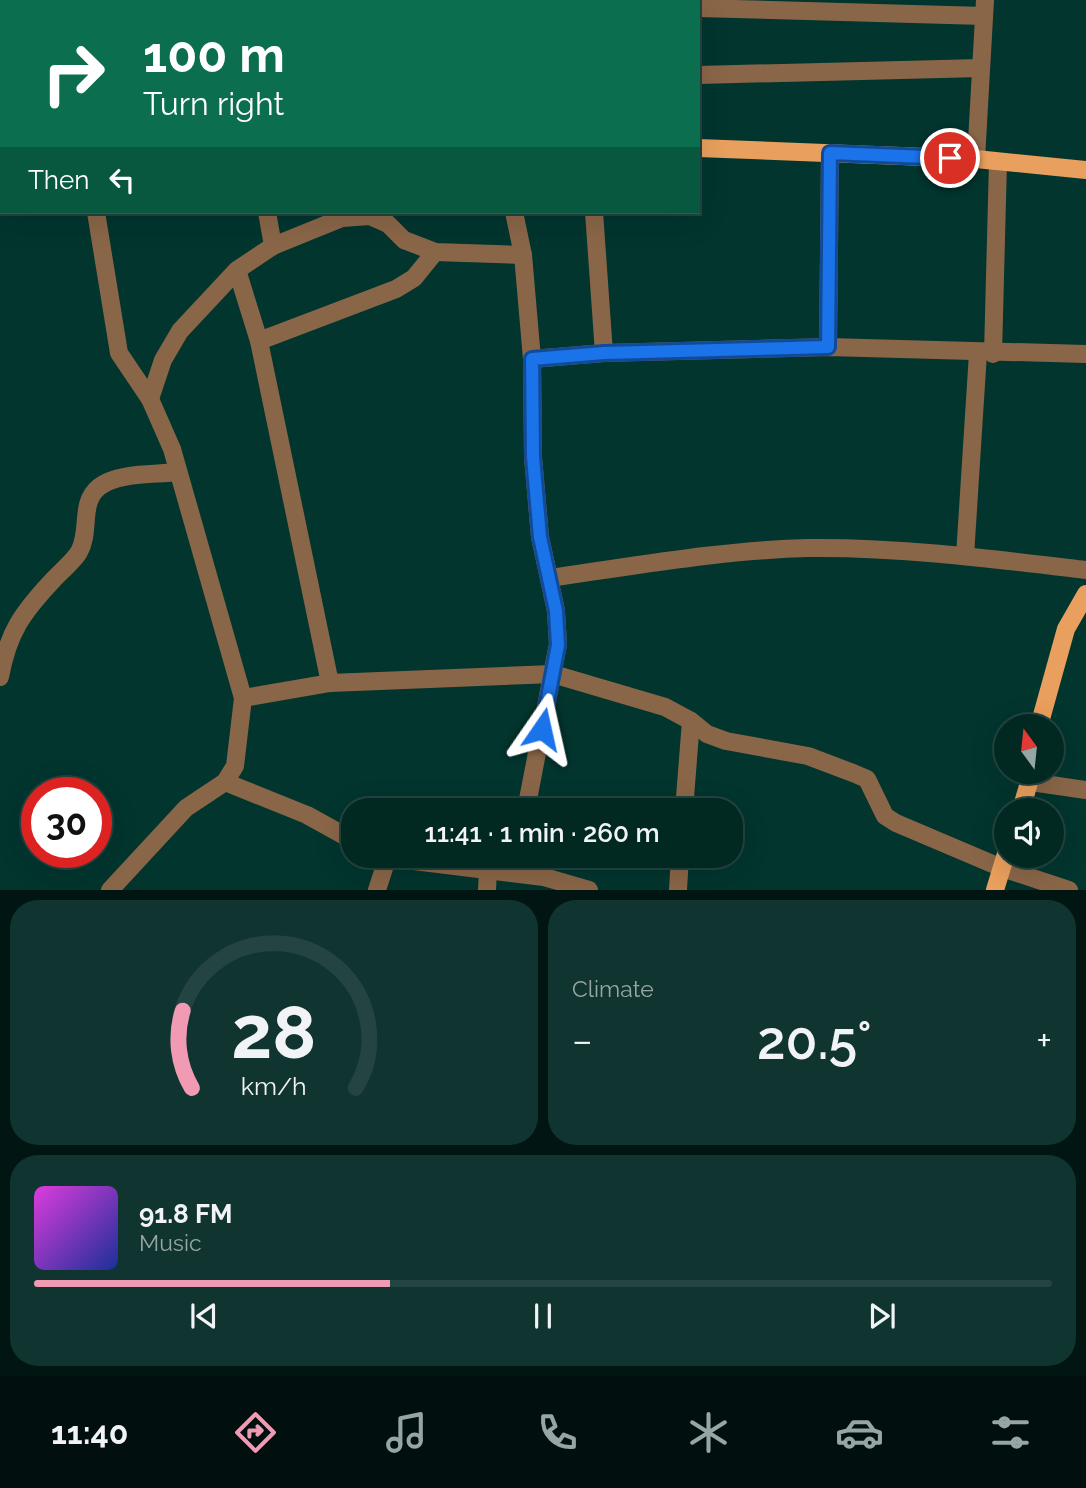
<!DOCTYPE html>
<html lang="en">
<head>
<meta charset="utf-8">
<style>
	body { margin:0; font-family:Raleway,sans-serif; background:#10342f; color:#f1f3f6; height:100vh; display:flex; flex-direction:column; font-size:26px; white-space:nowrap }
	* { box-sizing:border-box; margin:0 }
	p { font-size:23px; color:#96a6a5 }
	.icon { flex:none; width:38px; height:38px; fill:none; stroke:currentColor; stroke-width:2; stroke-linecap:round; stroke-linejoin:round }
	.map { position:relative; height:890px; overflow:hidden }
	.drawer { display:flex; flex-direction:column; gap:10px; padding:10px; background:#011613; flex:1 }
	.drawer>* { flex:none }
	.banner { position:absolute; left:0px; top:0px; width:700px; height:214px; box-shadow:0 7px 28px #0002,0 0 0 2px #234440; background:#0b6e4f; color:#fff; overflow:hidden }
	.needle { width:46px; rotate:345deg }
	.controls { position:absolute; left:994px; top:714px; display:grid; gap:14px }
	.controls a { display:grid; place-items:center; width:70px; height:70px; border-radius:50%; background:#022822; box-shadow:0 7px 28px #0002,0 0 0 2px #234440; font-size:35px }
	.speed { position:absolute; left:21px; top:777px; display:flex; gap:14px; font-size:35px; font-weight:700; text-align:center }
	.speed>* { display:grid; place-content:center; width:91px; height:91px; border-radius:50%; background:#022822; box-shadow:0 7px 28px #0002,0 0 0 2px #234440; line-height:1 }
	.speed .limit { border:10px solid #d22; background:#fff; color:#111 }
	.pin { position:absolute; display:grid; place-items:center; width:60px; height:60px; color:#fff; margin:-30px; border:4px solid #fff; border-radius:50%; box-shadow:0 2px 7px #0007 }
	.me { position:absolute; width:77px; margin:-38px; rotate:11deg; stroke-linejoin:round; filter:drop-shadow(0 0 5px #0008) }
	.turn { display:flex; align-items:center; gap:24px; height:147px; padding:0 28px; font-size:32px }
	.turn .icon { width:91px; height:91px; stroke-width:2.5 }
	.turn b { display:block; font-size:49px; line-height:60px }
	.then { display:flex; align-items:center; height:66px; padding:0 28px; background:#0003; gap:14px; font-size:26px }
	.big { font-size:52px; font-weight:600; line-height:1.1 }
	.drawer .widget { flex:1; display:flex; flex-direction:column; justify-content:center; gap:10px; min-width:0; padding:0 24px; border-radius:28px; background:#10342f }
	.drawer .dial { align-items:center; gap:0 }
	.dial svg { height:182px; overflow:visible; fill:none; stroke:#234440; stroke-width:7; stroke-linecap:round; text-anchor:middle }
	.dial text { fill:#f1f3f6; stroke:none }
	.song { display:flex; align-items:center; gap:21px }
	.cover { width:84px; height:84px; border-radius:10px; background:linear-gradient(135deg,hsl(300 70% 55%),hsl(230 70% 35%)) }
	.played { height:7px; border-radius:4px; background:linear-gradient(90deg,#f19ab3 35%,#234440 35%) }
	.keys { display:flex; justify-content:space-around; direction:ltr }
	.heat { display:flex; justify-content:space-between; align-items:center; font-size:38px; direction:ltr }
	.drawer .tiles { flex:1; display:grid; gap:10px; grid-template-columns:1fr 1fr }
	.widget:last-child { grid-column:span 2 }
	.trip { position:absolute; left:341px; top:798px; width:402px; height:70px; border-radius:28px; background:#022822; box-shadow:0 7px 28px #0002,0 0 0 2px #234440; font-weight:600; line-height:70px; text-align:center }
	.dock { display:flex; height:112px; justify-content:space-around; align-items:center; background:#01100e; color:#96a6a5 }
	.dock .icon { width:49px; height:49px }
	.dock .on { color:#f19ab3 }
	.dock b { font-size:32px; color:#f1f3f6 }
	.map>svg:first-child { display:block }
</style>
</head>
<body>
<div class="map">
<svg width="1086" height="890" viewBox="0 0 1086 890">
	<rect width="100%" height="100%" fill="#02352e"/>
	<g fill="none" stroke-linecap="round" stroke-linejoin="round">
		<g stroke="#8a6648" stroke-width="18">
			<path d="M127,0V2"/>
			<path d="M698,8L984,16"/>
			<path d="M698,75L981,68"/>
			<path d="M976,159L985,0"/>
			<path d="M96,212L119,353L150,399L172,449L243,698L235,766L225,782L186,808L110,890"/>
			<path d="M267,212L273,246"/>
			<path d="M514,212L523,255L532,359L533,457L540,537L556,611L558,644L526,810"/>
			<path d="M594,212L604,353"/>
			<path d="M237,270L259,341L330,683"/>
			<path d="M259,341L396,289L414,278L435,252"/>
			<path d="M828,347L830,153"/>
			<path d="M993,354L998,162"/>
			<path d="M532,359L604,353L828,347L1086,354"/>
			<path d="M150,399L163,360L180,331L237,270L273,246L342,218L370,216L388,224L404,240L435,252L523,255"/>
			<path d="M965,556L978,353"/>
			<path d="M549,578C635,566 722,550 809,548C901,547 994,559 1086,570"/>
			<path d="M0,677C8,632 23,612 53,580C61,571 73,562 79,552C91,531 79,503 99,487C118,472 155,475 178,472"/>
			<path d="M243,698L330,683L553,674L665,707L691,721L707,734L726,741L808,756L853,773L867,779L885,816L896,823L1002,868L1069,890"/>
			<path d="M225,782L307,815L354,841"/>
			<path d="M1031,782L1086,790"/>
			<path d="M684,810L691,721"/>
			<path d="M398,856L414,861L544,877L589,890"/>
			<path d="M377,890L388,856"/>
			<path d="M487,890L488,868L501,856"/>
			<path d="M678,890L680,856"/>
		</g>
		<g stroke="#e99f5d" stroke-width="18">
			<path d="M476,0V2"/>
			<path d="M698,148L976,159L1086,170"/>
			<path d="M1039,726L1066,629L1086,594"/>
			<path d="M1021,810L1032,772"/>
			<path d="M995,890L1006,854"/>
		</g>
	</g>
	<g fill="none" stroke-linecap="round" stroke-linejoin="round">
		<g stroke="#114b97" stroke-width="18">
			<path id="route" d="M542,729L558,645L556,611L540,537L533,457L532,359L604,353L828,347L830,153L950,158"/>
		</g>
		<use href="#route" stroke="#1a73e8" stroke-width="12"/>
	</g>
</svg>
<div class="controls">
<a><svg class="needle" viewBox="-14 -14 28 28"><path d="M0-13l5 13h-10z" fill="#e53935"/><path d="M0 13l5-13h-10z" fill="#96a6a5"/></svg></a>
<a><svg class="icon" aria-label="sound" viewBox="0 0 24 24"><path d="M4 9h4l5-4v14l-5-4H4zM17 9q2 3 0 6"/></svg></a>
</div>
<div class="speed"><div class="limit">30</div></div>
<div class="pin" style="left:950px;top:158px;background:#d93025"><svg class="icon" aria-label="arrive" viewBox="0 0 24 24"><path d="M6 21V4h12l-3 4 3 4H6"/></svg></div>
<svg class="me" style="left:542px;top:729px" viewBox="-20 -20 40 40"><path d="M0-17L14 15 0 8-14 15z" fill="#1a73e8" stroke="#fff" stroke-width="4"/></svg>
<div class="trip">11:41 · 1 min · 260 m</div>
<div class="banner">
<div class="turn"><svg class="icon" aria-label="right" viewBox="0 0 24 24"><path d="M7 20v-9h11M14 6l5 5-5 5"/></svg><div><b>100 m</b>Turn right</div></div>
<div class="then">Then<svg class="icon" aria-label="left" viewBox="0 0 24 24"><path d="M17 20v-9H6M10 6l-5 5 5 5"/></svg></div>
</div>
</div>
<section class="drawer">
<div class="tiles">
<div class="widget dial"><svg viewBox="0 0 100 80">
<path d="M14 69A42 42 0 1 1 86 69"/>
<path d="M14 69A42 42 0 0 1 10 35" stroke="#f19ab3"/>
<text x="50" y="56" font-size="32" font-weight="700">28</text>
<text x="50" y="72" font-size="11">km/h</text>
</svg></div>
<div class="widget"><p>Climate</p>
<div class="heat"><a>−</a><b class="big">20.5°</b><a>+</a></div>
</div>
<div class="widget">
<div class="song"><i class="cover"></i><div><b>91.8 FM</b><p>Music</p></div></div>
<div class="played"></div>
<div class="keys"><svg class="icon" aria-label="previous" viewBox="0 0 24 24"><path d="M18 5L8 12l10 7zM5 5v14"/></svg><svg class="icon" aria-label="pause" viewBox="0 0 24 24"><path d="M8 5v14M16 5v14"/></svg><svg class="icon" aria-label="next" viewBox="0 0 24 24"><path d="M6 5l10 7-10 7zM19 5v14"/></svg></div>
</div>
</div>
</section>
<nav class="dock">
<b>11:40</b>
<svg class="icon on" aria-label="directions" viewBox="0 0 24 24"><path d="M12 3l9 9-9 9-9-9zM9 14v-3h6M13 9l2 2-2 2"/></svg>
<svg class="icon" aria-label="music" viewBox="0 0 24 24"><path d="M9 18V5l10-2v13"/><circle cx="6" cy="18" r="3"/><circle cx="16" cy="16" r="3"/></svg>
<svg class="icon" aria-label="phone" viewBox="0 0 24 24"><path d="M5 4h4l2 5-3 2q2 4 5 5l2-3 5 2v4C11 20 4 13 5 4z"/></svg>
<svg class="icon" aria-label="climate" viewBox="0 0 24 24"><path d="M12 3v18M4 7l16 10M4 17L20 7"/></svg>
<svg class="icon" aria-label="car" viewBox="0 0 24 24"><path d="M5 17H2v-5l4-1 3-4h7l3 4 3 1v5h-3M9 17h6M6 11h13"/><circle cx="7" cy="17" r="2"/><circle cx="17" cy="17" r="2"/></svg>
<svg class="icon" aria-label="filters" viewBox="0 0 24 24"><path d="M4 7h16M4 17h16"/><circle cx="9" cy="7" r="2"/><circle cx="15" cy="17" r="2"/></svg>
</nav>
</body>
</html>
